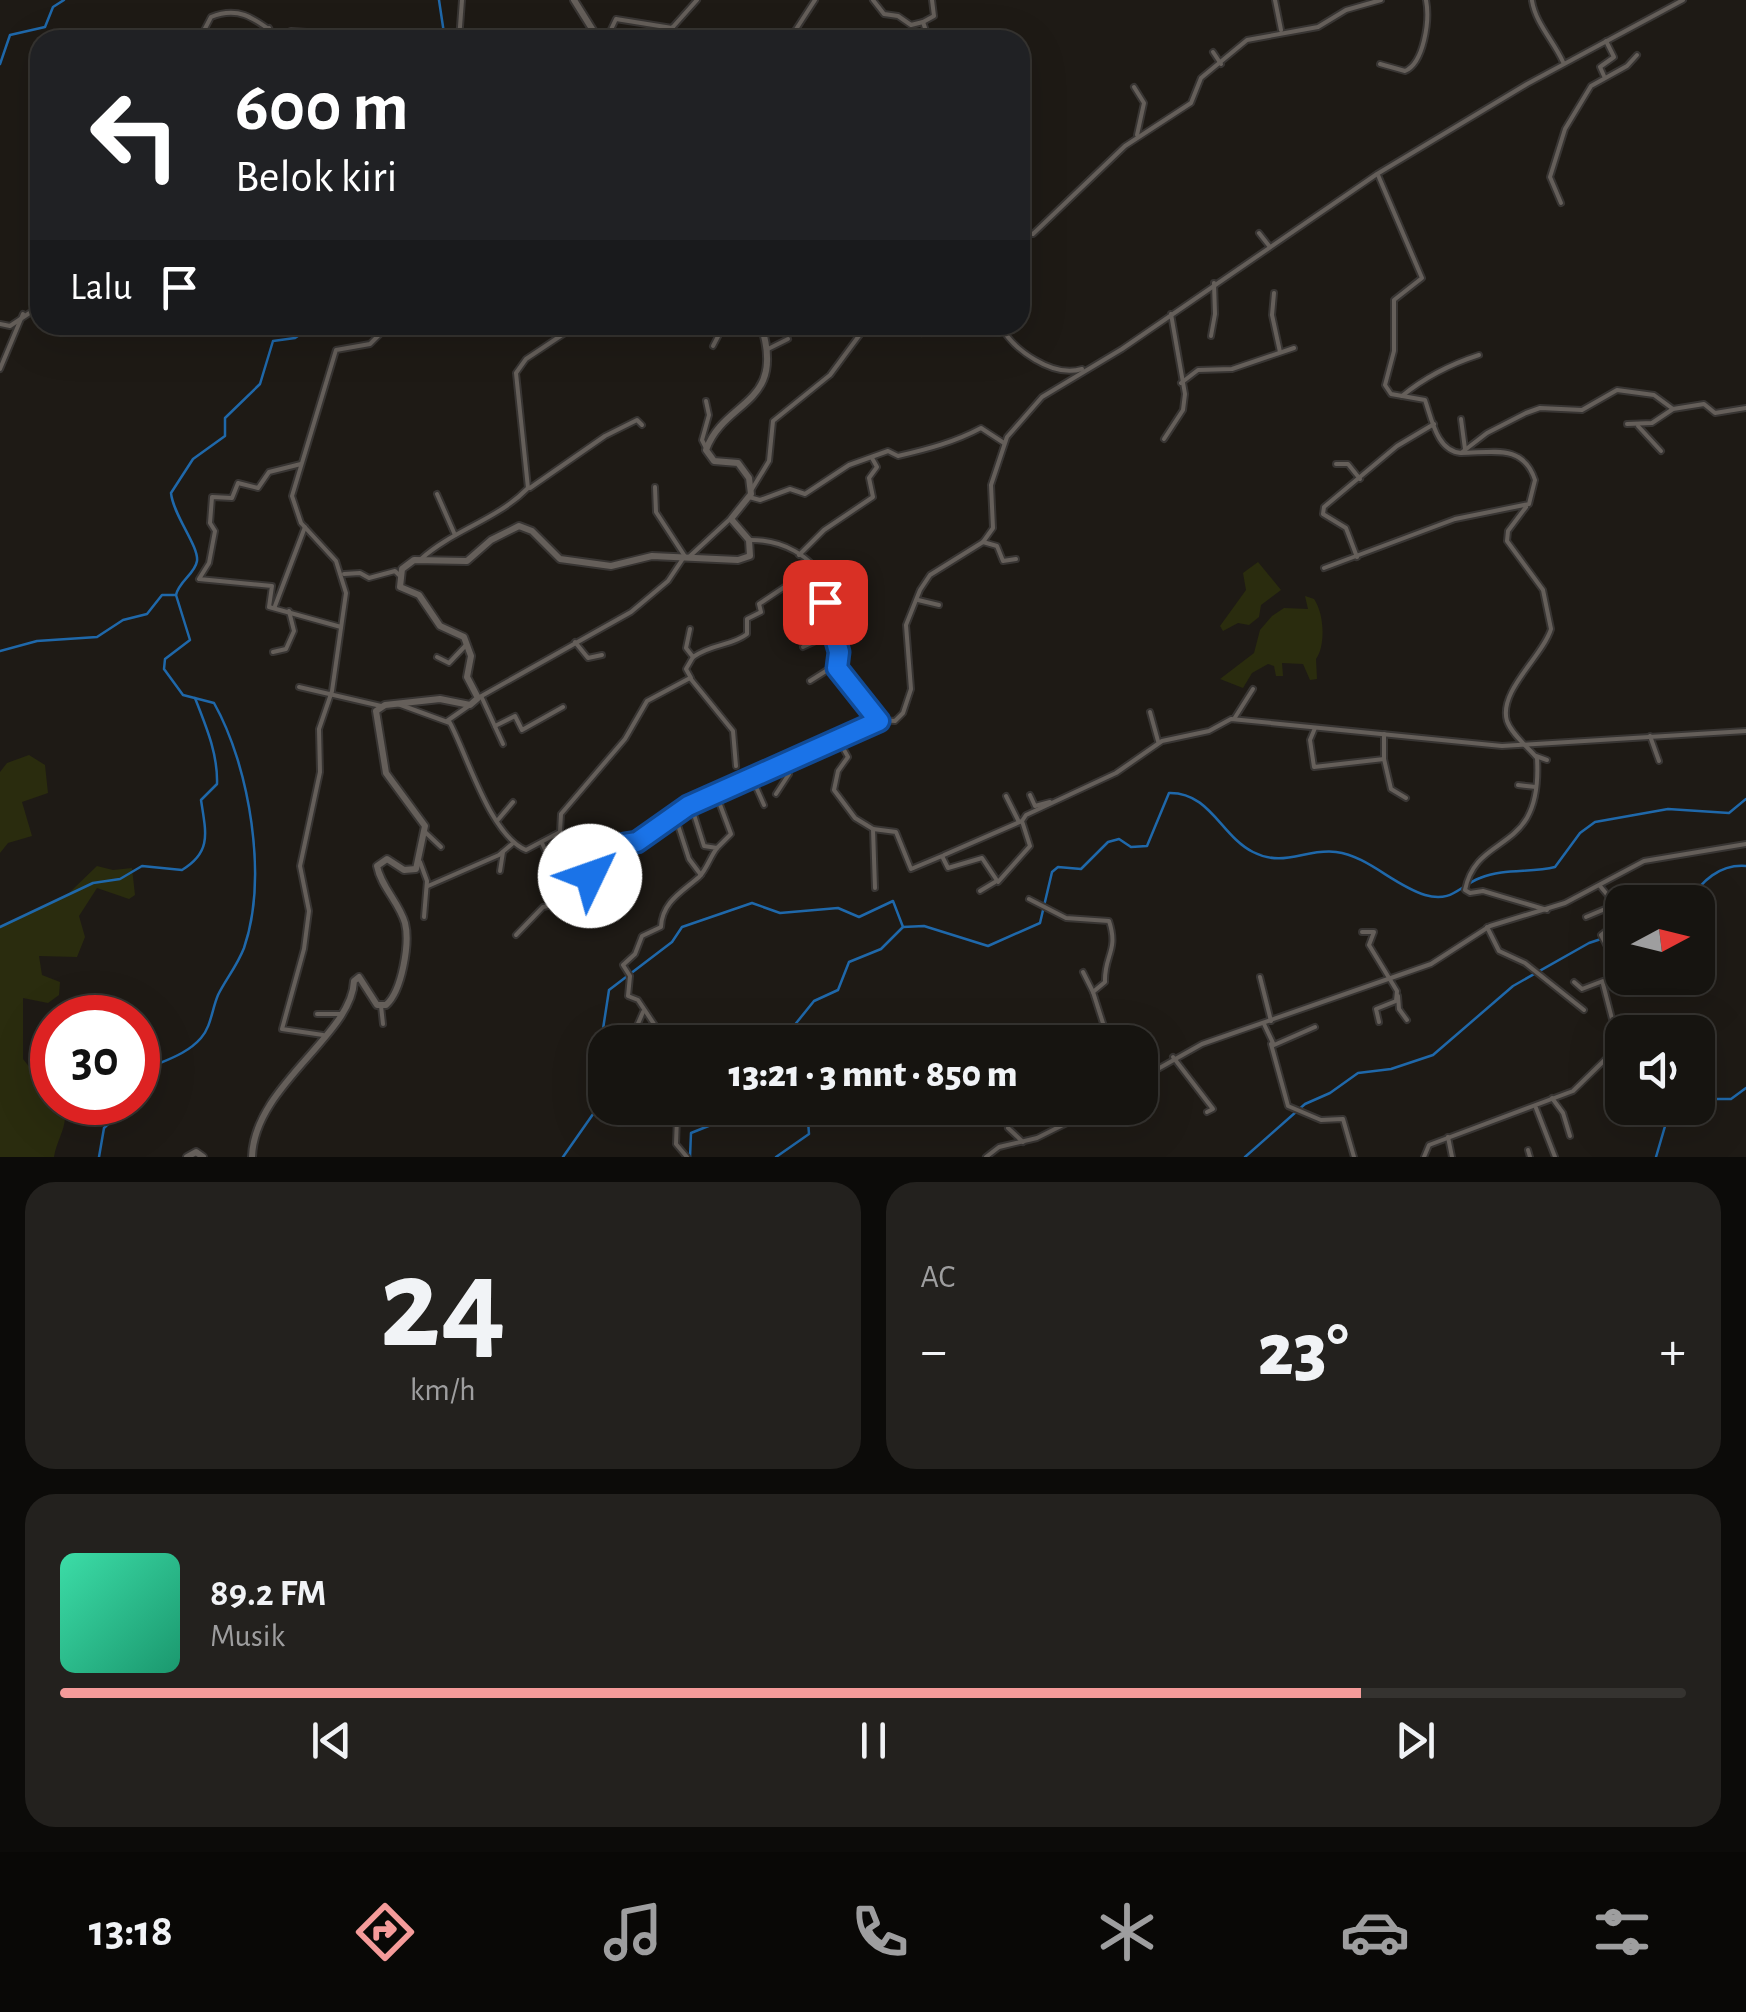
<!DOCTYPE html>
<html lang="id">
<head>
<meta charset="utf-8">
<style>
	body { margin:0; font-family:"Alegreya Sans",sans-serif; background:#23211e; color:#f1f3f6; height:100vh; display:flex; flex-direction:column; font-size:38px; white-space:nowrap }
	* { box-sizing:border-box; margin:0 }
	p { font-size:32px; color:#9e9e9f }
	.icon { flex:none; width:55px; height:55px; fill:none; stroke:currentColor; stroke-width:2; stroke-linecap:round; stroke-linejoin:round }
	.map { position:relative; height:1157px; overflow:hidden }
	.drawer { display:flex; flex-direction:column; gap:25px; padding:25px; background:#0c0b09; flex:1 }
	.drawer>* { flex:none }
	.banner { position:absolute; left:30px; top:30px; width:1000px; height:305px; border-radius:30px; box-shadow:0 10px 40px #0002,0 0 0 2px #353330; background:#202124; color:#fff; overflow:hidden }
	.needle { width:65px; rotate:83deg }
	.fabs { position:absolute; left:1605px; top:885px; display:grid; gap:20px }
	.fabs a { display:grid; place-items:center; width:110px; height:110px; border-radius:20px; background:#161410; box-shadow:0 10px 40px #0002,0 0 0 2px #353330; font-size:50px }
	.speed { position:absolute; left:30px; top:995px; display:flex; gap:20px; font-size:50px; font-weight:700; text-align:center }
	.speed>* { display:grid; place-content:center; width:130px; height:130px; border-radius:50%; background:#161410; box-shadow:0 10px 40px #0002,0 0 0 2px #353330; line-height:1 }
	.speed .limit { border:15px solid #d22; background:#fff; color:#111 }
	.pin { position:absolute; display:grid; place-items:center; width:85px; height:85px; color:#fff; margin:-42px; border-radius:20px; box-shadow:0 5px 15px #0006 }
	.me { position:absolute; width:110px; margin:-55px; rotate:48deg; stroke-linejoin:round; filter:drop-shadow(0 0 8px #0008) }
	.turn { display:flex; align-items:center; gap:35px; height:210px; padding:0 40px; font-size:45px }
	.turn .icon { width:130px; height:130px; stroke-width:2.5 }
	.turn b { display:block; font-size:70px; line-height:85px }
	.then { display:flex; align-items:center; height:95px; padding:0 40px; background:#0003; gap:20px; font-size:38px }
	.big { font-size:75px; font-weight:800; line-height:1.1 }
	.drawer .card { flex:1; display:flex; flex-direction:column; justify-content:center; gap:15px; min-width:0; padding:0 35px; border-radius:30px; background:#23211e }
	.drawer .dial { align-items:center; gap:0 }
	.dial b { font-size:130px; line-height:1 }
	.song { display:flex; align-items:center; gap:30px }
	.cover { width:120px; height:120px; border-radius:15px; background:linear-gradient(135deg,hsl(160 70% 55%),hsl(160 70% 35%)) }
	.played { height:10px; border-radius:5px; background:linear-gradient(90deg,#f59b9a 80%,#353330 80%) }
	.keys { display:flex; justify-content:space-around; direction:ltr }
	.heat { display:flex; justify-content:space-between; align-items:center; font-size:55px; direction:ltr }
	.drawer .tiles { flex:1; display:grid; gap:25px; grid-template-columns:1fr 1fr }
	.card:last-child { grid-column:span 2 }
	.trip { position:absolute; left:588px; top:1025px; width:570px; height:100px; border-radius:30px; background:#161410; box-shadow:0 10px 40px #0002,0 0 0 2px #353330; font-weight:800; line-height:100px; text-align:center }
	.menu { display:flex; height:160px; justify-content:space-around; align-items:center; background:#090806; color:#9e9e9f }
	.menu .icon { width:70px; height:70px }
	.menu .current { color:#f59b9a }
	.menu b { font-size:45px; color:#f1f3f6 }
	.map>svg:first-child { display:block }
</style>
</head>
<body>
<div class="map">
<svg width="1746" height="1157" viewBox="0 0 1746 1157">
	<rect width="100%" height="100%" fill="#1e1a15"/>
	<g fill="#2a2c0e">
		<path d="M1258,562L1281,590L1261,605L1259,617L1249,625L1238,623L1223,631L1220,626L1246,590L1243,573Z"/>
		<path d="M1305,596L1314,599C1324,613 1326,645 1316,659L1317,679L1310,680L1303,664L1282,663L1283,676H1276L1274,666L1268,664L1252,673L1243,688L1220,679L1254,653L1260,630L1272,616L1284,608L1308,609Z"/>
		<path d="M29,755L45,765L48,793L22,802L32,836L8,843L0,853V772L7,763Z"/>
		<path d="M97,866L113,870L132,868L135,895L129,899L97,888L79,916L85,937L77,957L39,956L42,975L60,982L59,995L48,1003L23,998V1059L52,1096V1102L62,1103C71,1124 57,1137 54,1157H0V928L69,893Z"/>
	</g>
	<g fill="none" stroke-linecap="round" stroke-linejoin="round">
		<g stroke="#1f68aa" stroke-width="2.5">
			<path d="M439,0L445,40"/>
			<path d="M0,64L10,35L45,27L53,7L64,0"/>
			<path d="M0,651L37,641L97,637L123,620L147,614L162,595H176"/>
			<path d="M1689,902C1701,881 1720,864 1746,866"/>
			<path d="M0,927L93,883L120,879L142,866L182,870C212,852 206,833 201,800L217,784C218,754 206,726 195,698"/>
			<path d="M608,1042L603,1029L609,990L672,942L682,927L752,903L780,913L838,908L859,917L893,901L903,927"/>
			<path d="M792,1042L793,1027L814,1001L838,990L849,962L881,949L903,927L924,926L988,946L1040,923L1052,872L1058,867L1081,869L1108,842L1119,839L1131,847L1147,846L1169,793C1210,792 1221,836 1253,852C1284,868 1306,848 1336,852C1368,856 1393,885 1425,895C1452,903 1459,886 1480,878C1504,868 1531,873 1555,867L1580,833L1595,822L1668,809L1729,813L1746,799"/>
			<path d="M138,1077C147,1063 181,1061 201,1038C211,1027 212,1009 218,995C226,979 237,966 244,948C268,878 250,767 214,703L183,695L164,669L165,659L190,640L176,595C179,581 195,574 197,561C199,546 173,515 171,493L193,459L225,436V418L260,384L273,341L295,338L314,325"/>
			<path d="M1698,1099H1731L1746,1088"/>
			<path d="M99,1157L104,1128L131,1102"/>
			<path d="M563,1157L605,1097"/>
			<path d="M690,1157L691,1133L711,1125L728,1108"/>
			<path d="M776,1157L809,1134L807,1108"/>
			<path d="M1245,1157L1305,1104L1330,1093L1358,1073L1391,1069L1433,1055L1513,986L1589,943L1622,932"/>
			<path d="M1656,1157L1668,1116L1675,1108"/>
		</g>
		<g stroke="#383533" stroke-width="8">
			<g id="minor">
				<path d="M873,0L884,14L898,16L911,25L923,22"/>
				<path d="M1275,0L1281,30"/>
				<path d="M1532,1C1536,24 1553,40 1563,62"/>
				<path d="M199,40L211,17C240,5 256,20 278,36L291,31L339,34V40"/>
				<path d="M248,40L269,28"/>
				<path d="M459,40L462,0"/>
				<path d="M606,40L616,19L672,28L697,0"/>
				<path d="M668,40L673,27"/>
				<path d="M789,40L815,0"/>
				<path d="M929,40L923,22L934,16L932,0"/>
				<path d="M1213,52L1221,64"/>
				<path d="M1380,64L1405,71C1424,63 1430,20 1426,0"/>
				<path d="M1604,76L1600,67L1614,57L1606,41"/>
				<path d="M1134,87L1144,103L1137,135"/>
				<path d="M1378,175L1422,278L1394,300V351L1385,385L1391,394L1425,400C1432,420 1437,451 1461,453L1487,433L1526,413L1540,408L1582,410L1617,390L1654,395L1673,409L1704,404L1715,413L1746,408"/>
				<path d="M1561,203L1550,177L1565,129L1591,86L1627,66L1637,55"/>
				<path d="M1020,232L1033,234L1125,146L1191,103L1201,78L1247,40L1318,27L1346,10L1381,0"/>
				<path d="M1259,233L1270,247"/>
				<path d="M1274,293L1272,315L1280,352"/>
				<path d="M0,324L10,326L40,306"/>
				<path d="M1000,325C1013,350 1053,378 1082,369"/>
				<path d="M922,333L932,325"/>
				<path d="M1211,336L1215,314L1214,283"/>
				<path d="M713,346L724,325"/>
				<path d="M766,350L788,339"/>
				<path d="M0,369L23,314"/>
				<path d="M1181,383L1198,370L1232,369L1294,348"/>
				<path d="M1402,396C1424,378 1451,364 1479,355"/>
				<path d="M706,401L709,415L702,440L706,448"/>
				<path d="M1461,419L1465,449"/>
				<path d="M1627,424L1652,423L1673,409"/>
				<path d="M1638,426L1661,451"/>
				<path d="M1164,439L1183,410L1185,394L1171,314"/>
				<path d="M301,464L269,472L258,488L238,483L232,498L212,497L210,523L215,531L209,563L199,579L272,586L269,607L341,627"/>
				<path d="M1336,464H1348L1360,479"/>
				<path d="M655,487L656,512L686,558"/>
				<path d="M530,488L605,436L637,420L642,425"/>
				<path d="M752,489L769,461L773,421L830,375L867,325"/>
				<path d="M437,494L455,535"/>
				<path d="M749,497L760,500L790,489L805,494L849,465L888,451L898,456C928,449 955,442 981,428L1004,443"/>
				<path d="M1526,507L1508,531L1507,541L1543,590L1551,629C1543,656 1498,691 1507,721C1512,735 1528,747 1537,758C1543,857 1477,830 1465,890L1470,893L1483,891L1547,910"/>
				<path d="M751,540C782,540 812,555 826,584L821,592L839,652L837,668L879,721"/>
				<path d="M983,542L997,546L1003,561L1016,559"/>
				<path d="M799,555L824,530L873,497L869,478L877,467L872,458"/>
				<path d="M689,557L729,520"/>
				<path d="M1357,557L1346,528L1323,514L1324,507L1397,446L1434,424"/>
				<path d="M421,559C453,530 497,520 528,488L516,373L526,359L577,325"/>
				<path d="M1324,568L1455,519L1529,504L1535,480C1523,443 1492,453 1461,453"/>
				<path d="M344,574L360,573L369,578L395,571L399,575"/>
				<path d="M918,600L939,605"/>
				<path d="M275,606L305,527"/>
				<path d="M690,629L686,648L693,657C713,643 732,646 747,634V619L761,612L759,604L816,566"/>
				<path d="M575,642L588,658L602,655"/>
				<path d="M803,647L833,633"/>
				<path d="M273,652L286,649L294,631L289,611"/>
				<path d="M437,657L449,663L467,644"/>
				<path d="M691,678L686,669L693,657"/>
				<path d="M810,681L837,664"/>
				<path d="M299,687L381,706"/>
				<path d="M478,698L631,612L668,581L682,560"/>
				<path d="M482,698L503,744"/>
				<path d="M398,704L450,723C468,757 490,835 526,850L560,832L561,814L625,739L647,701L690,678L733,731L736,766"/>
				<path d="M1150,712L1158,741"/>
				<path d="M1234,719L1253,689"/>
				<path d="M447,721L470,705"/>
				<path d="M495,726L515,716L522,730L563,707"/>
				<path d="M1315,728L1310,740L1314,767L1384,759"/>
				<path d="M1384,734V759L1391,789L1406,798"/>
				<path d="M1650,736L1659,761"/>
				<path d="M838,739L848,757L838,771L834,790L855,818L873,829L875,888"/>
				<path d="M1536,756L1547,760"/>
				<path d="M752,778L764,805"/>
				<path d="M1518,785L1536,787"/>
				<path d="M716,794L731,834L717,848"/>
				<path d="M776,794L789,774L786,762"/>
				<path d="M1030,795L1035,806L1050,802"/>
				<path d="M1006,796L1019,822"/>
				<path d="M675,816L689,859L701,875"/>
				<path d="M497,821L513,802"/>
				<path d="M873,829L896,832L911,869L942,856L948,868L982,858L998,882L1030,846L1022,821L1026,815L1116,773L1162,741L1209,731L1231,719L1502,746L1746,731"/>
				<path d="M424,831L441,847"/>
				<path d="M557,836L594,868"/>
				<path d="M542,843L560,883"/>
				<path d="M944,855L1022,821"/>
				<path d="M420,862L427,881L424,917"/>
				<path d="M500,871L503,852"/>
				<path d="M428,886L499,855L512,844"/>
				<path d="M980,891L995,882"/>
				<path d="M1029,899L1066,918L1109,921C1119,951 1104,955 1105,982L1093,992L1109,1042"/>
				<path d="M571,905C609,824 796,758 881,720L895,721L903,713L911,689L906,625L920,590L930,575L983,542L993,528L991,485L1007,437L1042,397L1122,349L1377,174L1527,84L1683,0"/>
				<path d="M1586,917L1617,904"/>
				<path d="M1487,927L1499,951L1525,963L1584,1010"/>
				<path d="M1362,932H1374L1369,945L1397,991L1396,1001L1376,1009L1379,1022"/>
				<path d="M516,935L543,907L553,905L557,888L581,858"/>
				<path d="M1083,972L1093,992"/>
				<path d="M1260,977L1271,1021"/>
				<path d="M1574,982L1582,989L1603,981"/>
				<path d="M1398,996L1399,1009L1407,1020"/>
				<path d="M381,1006L383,1024"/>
				<path d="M317,1014H341"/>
				<path d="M1264,1024L1274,1045L1315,1027"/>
				<path d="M323,1035L282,1029L304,949L309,911L300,866L320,772L319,729L332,691L346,593L336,561L301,523L292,496L336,350L370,344L389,325"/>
				<path d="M630,1042L643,1012"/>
				<path d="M666,1042L638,1000L628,996L630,976L623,965L635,954L642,936L661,927C662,902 682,892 699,877C707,869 710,857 717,848L704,846L691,805"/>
				<path d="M1271,1044L1288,1106L1321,1120L1343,1119L1354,1157"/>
				<path d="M1173,1057L1213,1109L1207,1112"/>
				<path d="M1140,1079L1202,1044L1431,964L1490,926L1565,903L1644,861L1746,844"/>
				<path d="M1552,1098L1563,1113L1570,1136"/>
				<path d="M683,1108L677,1118L676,1144L687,1157"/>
				<path d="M1536,1108L1555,1157"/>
				<path d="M1008,1128L1023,1142"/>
				<path d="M1448,1137L1452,1157"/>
				<path d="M1528,1150L1530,1157"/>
				<path d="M986,1157L999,1147L1037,1138L1097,1108"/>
				<path d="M1424,1157L1429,1145L1573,1091L1619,1046L1603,984L1619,969L1601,935L1619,921L1620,910L1600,886"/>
			</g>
		</g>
		<g stroke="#383533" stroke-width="10">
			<g id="tertiary">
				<path d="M574,0L599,40"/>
				<path d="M187,1157L196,1152L203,1157"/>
				<path d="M252,1157C254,1086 352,1035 354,981L359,977L377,1005H386C402,991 410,943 405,923C399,902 381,887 377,866L387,859L404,870L416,869L425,826L386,773L376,711L385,705L440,699L470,705L478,698L467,677L471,656L464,637L440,626L419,595L400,587L402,569L414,560L467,561L491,540L519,526L532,531L560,559L611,566L652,556L738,560L750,556L749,540L731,519L751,494L749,478L738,463L714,461L706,450C724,399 787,406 761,325"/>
			</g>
		</g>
		<use href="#minor" stroke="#655f5a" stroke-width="4"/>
		<use href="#tertiary" stroke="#655f5a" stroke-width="6"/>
	</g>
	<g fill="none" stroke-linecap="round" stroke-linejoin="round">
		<g stroke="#114b97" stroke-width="25">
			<path id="route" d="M590,876L624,844L637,842L688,806L879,721L837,668L839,652L825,602"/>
		</g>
		<use href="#route" stroke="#1a73e8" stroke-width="18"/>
	</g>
</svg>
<div class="fabs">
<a><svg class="needle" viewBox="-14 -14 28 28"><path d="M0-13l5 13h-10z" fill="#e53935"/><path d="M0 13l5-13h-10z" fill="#9e9e9f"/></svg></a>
<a><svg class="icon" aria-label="sound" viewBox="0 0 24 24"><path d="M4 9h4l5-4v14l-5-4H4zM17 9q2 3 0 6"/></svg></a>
</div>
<div class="speed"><div class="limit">30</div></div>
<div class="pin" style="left:825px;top:602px;background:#d93025"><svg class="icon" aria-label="arrive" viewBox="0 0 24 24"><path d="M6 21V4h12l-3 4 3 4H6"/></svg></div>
<svg class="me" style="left:590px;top:876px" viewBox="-20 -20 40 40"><circle r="19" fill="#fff"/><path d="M0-13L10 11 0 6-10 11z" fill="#1a73e8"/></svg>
<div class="trip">13:21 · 3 mnt · 850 m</div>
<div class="banner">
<div class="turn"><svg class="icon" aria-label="left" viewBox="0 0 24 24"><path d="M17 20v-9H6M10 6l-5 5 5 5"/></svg><div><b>600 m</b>Belok kiri</div></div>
<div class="then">Lalu<svg class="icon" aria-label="arrive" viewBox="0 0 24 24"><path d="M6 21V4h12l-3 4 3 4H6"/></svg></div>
</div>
</div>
<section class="drawer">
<div class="tiles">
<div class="card dial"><b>24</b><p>km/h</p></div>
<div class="card"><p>AC</p>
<div class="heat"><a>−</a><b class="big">23°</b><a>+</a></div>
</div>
<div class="card">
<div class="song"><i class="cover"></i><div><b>89.2 FM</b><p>Musik</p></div></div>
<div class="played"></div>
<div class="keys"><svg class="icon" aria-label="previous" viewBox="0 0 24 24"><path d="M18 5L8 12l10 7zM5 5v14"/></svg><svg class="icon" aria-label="pause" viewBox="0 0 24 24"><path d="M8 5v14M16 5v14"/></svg><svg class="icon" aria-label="next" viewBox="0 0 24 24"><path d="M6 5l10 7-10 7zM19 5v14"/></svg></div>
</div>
</div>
</section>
<nav class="menu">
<b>13:18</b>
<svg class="icon current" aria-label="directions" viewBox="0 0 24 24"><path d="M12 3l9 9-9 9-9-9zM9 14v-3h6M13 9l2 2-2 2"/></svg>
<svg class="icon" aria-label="music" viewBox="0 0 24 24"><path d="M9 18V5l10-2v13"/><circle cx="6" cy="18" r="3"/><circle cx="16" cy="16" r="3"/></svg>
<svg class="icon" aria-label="phone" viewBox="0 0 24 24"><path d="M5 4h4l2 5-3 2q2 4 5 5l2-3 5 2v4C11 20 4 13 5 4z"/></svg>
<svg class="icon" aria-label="climate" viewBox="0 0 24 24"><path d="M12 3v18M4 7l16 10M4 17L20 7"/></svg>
<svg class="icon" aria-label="car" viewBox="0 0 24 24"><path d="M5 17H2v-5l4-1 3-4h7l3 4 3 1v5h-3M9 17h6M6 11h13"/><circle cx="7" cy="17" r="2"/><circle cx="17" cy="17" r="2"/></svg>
<svg class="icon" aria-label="filters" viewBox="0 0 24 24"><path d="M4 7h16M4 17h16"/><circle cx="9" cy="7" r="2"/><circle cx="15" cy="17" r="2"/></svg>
</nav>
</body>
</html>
